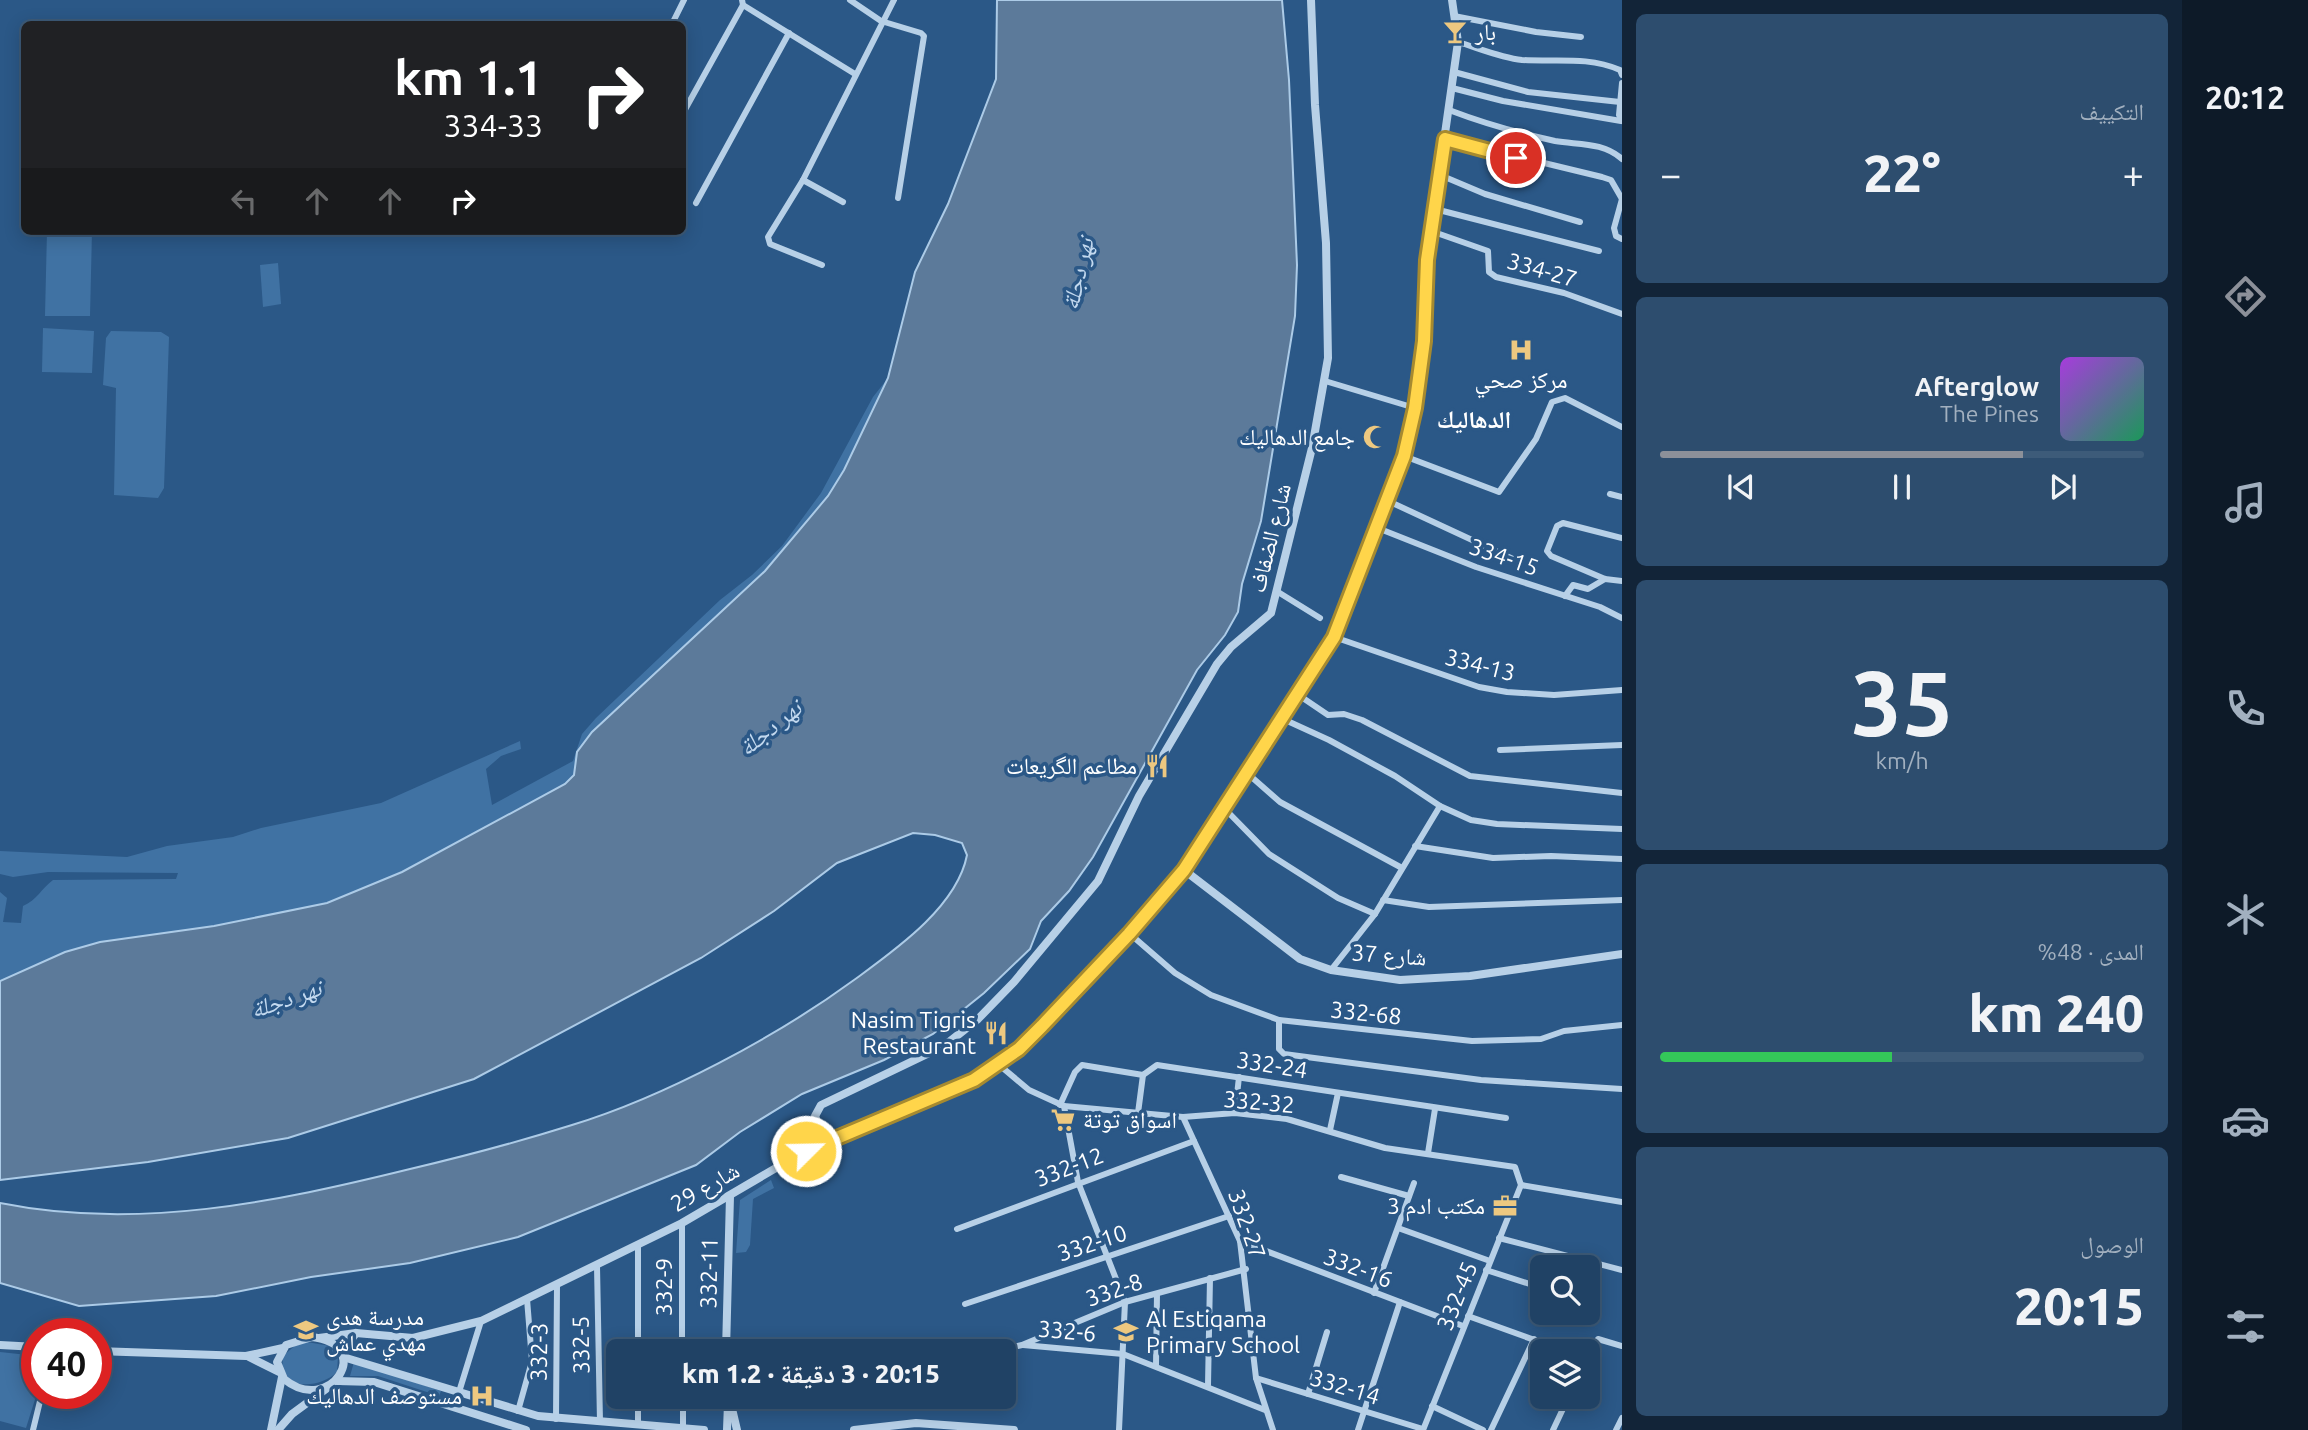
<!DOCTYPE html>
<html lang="ar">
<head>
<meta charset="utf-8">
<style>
	body { margin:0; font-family:Ubuntu,"Noto Naskh Arabic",sans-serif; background:#2d4d6e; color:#f1f3f6; direction:rtl; height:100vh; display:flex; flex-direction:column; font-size:26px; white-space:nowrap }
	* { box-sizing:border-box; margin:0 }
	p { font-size:23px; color:#a2b0bf }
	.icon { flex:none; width:38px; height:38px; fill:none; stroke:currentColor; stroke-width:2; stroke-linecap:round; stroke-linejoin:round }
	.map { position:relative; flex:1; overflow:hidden; direction:ltr }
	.side { display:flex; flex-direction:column; gap:14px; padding:14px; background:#122438; width:560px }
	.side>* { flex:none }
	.hud { position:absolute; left:21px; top:21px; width:665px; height:214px; border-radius:10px; box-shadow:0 4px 18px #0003,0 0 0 2px #3d5b79; direction:rtl; background:#202124; color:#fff; overflow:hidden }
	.tools { position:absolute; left:1530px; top:1255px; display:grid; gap:14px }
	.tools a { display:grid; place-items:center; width:70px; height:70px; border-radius:10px; background:#204265; box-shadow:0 4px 18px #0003,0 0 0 2px #3d5b79; font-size:35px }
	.speed { position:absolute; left:21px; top:1318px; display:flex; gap:14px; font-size:35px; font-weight:700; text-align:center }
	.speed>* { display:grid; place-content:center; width:91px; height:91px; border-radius:50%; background:#204265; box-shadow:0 4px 18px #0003,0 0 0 2px #3d5b79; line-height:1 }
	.speed .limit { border:10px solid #d22; background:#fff; color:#111 }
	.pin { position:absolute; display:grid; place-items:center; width:60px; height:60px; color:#fff; margin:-30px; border:4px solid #fff; border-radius:50%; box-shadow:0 2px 7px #0007 }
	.me { position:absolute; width:77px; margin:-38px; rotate:67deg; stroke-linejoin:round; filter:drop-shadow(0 0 5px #0008) }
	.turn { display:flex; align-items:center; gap:24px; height:147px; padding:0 28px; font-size:32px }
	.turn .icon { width:91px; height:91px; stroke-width:2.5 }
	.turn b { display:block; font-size:49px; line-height:60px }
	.lanes { display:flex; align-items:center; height:66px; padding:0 28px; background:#0003; justify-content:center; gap:35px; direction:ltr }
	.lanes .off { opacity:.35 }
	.big { font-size:52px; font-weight:800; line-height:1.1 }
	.side .card { flex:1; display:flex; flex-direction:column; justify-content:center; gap:10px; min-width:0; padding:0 24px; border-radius:10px; background:#2d4d6e }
	.side .dial { align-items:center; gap:0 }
	.dial b { font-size:91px; line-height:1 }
	.song { display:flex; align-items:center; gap:21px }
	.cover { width:84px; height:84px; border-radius:10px; background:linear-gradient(135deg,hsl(280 70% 55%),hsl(150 70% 35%)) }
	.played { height:7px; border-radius:4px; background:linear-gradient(90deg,#8c9099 75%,#3d5b79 75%) }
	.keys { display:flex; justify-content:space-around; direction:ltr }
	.heat { display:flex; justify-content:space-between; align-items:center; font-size:38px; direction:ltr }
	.charge { height:10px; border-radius:5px; background:linear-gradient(90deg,#34c759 48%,#3d5b79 0) }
	.trip { position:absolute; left:606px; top:1339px; width:410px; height:70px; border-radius:10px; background:#204265; box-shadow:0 4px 18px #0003,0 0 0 2px #3d5b79; font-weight:800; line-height:70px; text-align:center; direction:rtl }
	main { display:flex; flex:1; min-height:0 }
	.tabs { display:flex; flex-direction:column; width:126px; justify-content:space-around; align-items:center; background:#0d1a28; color:#a2b0bf }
	.tabs .icon { width:49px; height:49px }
	.tabs .active { color:#8c9099 }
	.tabs b { font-size:32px; color:#f1f3f6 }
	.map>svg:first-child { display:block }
</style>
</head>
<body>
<main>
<nav class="tabs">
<b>20:12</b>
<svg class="icon active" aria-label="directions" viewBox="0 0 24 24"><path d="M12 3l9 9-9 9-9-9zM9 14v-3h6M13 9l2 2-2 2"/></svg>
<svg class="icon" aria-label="music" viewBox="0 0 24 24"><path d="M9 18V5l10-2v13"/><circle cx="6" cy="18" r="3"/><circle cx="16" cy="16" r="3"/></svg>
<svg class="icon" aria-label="phone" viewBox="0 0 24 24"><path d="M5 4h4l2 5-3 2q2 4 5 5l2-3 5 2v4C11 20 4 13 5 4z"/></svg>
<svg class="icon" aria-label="climate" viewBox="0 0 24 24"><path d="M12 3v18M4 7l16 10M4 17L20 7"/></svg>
<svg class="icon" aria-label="car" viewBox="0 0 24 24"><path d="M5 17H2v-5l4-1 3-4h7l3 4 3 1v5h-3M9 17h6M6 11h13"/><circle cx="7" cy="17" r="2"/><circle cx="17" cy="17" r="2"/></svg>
<svg class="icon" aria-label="filters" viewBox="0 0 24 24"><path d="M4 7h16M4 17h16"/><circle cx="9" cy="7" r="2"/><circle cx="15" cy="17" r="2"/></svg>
</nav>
<section class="side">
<div class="card"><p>التكييف</p>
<div class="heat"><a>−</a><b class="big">22°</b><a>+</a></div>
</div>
<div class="card">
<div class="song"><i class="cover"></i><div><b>Afterglow</b><p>The Pines</p></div></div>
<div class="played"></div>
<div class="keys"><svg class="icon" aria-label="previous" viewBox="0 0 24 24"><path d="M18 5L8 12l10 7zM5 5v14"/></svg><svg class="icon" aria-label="pause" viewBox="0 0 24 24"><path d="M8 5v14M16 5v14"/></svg><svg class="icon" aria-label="next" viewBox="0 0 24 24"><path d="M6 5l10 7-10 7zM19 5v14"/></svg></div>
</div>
<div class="card dial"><b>35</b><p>km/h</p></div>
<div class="card"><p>المدى · 48%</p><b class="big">240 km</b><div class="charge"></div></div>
<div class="card"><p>الوصول</p><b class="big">20:15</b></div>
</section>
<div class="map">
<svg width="1622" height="1430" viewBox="0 0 1622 1430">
	<rect width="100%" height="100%" fill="#2b5887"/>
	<g fill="#4072a3">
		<path d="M997,0L1007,52L903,387L805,532L590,772L388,888L0,989V892L7,898L3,922L21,923L23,906C37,900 41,889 53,880L176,879L178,873L48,872L13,877L0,874V851L127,857L167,846L233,837L261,828L381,803L520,741L521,749L501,756L486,769L492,805L573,761L582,734L596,718L720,600L752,575L782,546L821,493L873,397L888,378L915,272L948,204L996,79Z"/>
		<path d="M47,231H92L90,316H45Z"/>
		<path d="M278,263L281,304L263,307L260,265Z"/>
		<path d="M43,328L94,331L92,373L42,372Z"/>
		<path d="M111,331L161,332L169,337L164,488L158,498L114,495L116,388L103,385L106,338Z"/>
		<path d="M771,1180L774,1188L753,1199L750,1245L746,1252L736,1253L740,1200Z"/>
		<path d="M307,1342L330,1346L338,1356L337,1372C318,1391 273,1390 284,1355L297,1344Z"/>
		<path d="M0,1352L37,1356V1393L26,1428L0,1421Z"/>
		<path d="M354,1362L441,1391L439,1396L378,1376H350Z"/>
	</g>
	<path fill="#5c7a9a" stroke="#accbe7" stroke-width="2" d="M997,0H1282L1289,80L1297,265L1295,316L1261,521L1242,584L1238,612L1225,635L1197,670L1093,857L1069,891L1041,921L1030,949L984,993L933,1034L884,1060L802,1094L740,1132L696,1165L518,1237L410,1263L311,1277L216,1296L79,1306L0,1283V1203C138,1231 276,1202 410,1169C465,1156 518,1142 572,1125C664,1097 776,1037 854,980C895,950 957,907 967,855L962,843L935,835L913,833L837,863L774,911L701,958L474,1079L288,1138L148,1162L0,1180V981L65,952L100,942L214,926L327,903L402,872L565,784L574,775L577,752L592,732L765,571L828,496L844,470L888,378L915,272L948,204L996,79Z"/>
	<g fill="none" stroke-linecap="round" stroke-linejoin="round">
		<g stroke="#b7d0e7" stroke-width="6">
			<path d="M742,0L743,5L855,74"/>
			<path d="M850,0L881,21L921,33L924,36L898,198"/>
			<path d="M1454,16L1536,32L1581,37"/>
			<path d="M672,24L684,0"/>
			<path d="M1458,42C1478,48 1501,58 1522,60C1555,62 1588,56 1620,70L1622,75"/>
			<path d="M1454,72L1528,92L1620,102"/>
			<path d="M1622,83L1619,115L1622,121"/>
			<path d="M1452,88L1503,101L1621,121"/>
			<path d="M1449,110C1483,123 1518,133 1555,141C1579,145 1603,142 1622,159"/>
			<path d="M682,115L743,5"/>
			<path d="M1445,139L1602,177L1611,180L1622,199"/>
			<path d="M1440,175L1485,194L1580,222"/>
			<path d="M803,180L843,202"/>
			<path d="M1622,199L1614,228L1616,236L1622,239"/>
			<path d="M696,203L789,33"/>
			<path d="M1435,209L1599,251"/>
			<path d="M1431,231L1488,251L1489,272L1496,277L1564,293L1622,314"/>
			<path d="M822,265L770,244L768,237L803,180L894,0"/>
			<path d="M1325,381L1415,408"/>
			<path d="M1404,456L1499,492L1536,439L1552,402L1565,398L1622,427"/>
			<path d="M1610,494L1622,497"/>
			<path d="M1386,500L1513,559"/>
			<path d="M1375,527L1476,567L1600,607L1622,618"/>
			<path d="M1622,538L1563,523L1557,526L1547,551L1551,556L1605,579L1622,581"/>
			<path d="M1278,592L1320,618"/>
			<path d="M1565,596L1573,585L1588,589L1605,579"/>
			<path d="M1334,637L1479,687L1507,692L1554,695L1622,690"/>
			<path d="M1297,694L1328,715L1344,714L1362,720L1470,776L1622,793"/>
			<path d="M1283,719L1329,740L1395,776L1440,806L1471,820L1497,824L1622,829"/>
			<path d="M1500,750L1622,745"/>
			<path d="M1247,773L1280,802L1402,868"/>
			<path d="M1224,808L1269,854L1338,898L1375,914"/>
			<path d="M1415,846L1493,858L1551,856L1622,859"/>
			<path d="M1383,900L1429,907L1622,900"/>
			<path d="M1130,934L1175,973L1211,995L1279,1020L1472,1041L1541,1039L1564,1031L1622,1025"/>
			<path d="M1331,970L1375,914L1440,806"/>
			<path d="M1279,1020V1049L1284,1054L1481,1080L1622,1089"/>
			<path d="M998,1064L1029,1090L1064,1106L1183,1117L1235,1113L1287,1119L1385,1148L1515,1167L1521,1185L1423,1430"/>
			<path d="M1060,1105L1075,1072L1082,1065L1143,1075L1157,1065L1506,1118"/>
			<path d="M1064,1106L1078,1182L1125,1302L1119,1430"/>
			<path d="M1138,1113L1143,1075"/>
			<path d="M1235,1113L1239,1077"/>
			<path d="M1183,1117L1240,1241L1256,1378L1273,1430"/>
			<path d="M1330,1130L1338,1093"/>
			<path d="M1428,1153L1435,1109"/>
			<path d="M1341,1177L1409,1196"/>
			<path d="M1521,1185L1622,1202"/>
			<path d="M682,1223V1351"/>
			<path d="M1398,1228L1490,1261"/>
			<path d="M957,1229L1194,1141"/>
			<path d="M1499,1238L1622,1270"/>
			<path d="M1240,1241L1463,1326"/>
			<path d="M638,1246V1351"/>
			<path d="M597,1266L600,1422"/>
			<path d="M1486,1270L1542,1288"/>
			<path d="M1374,1293L1414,1183"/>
			<path d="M965,1304L1229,1216"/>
			<path d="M1468,1316L1565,1351"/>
			<path d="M1023,1345L1123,1354L1265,1410"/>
			<path d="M996,1351L1022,1345L1125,1302L1246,1269"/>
			<path d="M1587,1358L1598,1339L1622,1346"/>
			<path d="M1156,1365L1157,1294"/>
			<path d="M1256,1378L1423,1429"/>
			<path d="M1208,1385L1210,1278"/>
			<path d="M459,1392L481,1321"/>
			<path d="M1308,1394L1327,1332"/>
			<path d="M638,1396V1425"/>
			<path d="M683,1396V1428"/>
			<path d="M1432,1406L1483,1430"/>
			<path d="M518,1411L532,1361L527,1299"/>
			<path d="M556,1419L557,1285"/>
			<path d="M33,1430L42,1393"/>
			<path d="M1358,1430L1400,1302"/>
			<path d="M1491,1430L1534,1339"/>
			<path d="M1553,1430L1569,1396"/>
			<path d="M1616,1430L1622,1418"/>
		</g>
		<g stroke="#b7d0e7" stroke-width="8">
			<path d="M1184,870L1300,959L1331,970L1400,980L1470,976L1622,954"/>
			<path d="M825,1142L815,1116L821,1105L944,1046L978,1019L1014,982L1098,881L1139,796L1217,664L1231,647L1271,613L1312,448L1328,358L1326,243L1315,105L1311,0"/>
			<path d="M312,1337C376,1345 330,1417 284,1379L277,1362L286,1345Z"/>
			<path d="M319,1338L356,1333L413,1338L481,1321L682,1223L805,1151L974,1080L1019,1049L1130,934L1184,870L1334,637L1404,456L1415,408L1424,341L1427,260L1458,42L1452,0"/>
			<path d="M0,1345L37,1347"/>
			<path d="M96,1351L246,1356L283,1348"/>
			<path d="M726,1351L730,1196"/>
			<path d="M342,1353L356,1333"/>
			<path d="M249,1357L279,1372"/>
			<path d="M343,1357L538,1416L704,1430"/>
			<path d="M337,1381L374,1382L526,1430"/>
			<path d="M729,1396L737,1430"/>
			<path d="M271,1430L282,1377"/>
			<path d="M278,1430L292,1414L326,1389"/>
			<path d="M727,1430L728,1403"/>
			<path d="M854,1430L916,1423L1014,1430"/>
		</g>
	</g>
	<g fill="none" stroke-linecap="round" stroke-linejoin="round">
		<g stroke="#a68a30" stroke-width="18">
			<path id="route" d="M806,1151L974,1080L1019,1049L1042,1026L1129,934L1184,870L1334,637L1404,456L1415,408L1424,341L1427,260L1445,139L1516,158"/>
		</g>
		<use href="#route" stroke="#ffd54a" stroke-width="12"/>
	</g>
	<defs>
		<g id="bar-bare" transform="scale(1.89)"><path d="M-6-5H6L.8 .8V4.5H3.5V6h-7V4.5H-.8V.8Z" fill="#edc880" stroke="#2b5887" stroke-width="2.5" paint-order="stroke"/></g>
		<g id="hospital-bare" transform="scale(1.89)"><path d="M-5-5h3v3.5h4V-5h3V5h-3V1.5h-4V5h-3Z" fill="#edc880" stroke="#2b5887" stroke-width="2.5" paint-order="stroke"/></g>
		<g id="mosque-bare" transform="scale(1.89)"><path d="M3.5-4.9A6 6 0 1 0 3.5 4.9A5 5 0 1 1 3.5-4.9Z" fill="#edc880" stroke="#2b5887" stroke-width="2.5" paint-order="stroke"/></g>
		<g id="restaurant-bare" transform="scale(1.89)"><path d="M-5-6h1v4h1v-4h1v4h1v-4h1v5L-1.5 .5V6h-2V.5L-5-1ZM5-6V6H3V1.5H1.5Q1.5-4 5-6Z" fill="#edc880" stroke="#2b5887" stroke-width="2.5" paint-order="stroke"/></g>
		<g id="supermarket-bare" transform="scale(1.89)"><path d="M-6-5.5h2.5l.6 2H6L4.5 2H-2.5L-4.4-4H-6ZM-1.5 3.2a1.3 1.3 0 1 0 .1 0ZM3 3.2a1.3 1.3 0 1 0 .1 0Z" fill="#edc880" stroke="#2b5887" stroke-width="2.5" paint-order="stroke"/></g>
		<g id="office-bare" transform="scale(1.89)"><path d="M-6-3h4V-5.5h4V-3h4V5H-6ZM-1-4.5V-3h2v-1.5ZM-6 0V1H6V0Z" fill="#edc880" stroke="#2b5887" stroke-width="2.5" paint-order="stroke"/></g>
		<g id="school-bare" transform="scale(1.89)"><path d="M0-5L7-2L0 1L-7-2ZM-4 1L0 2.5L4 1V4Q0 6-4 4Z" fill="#edc880" stroke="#2b5887" stroke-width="2.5" paint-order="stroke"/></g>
	</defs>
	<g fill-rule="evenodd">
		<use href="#bar-bare" x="1455" y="32"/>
		<use href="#hospital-bare" x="1521" y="350"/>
		<use href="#mosque-bare" x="1375" y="437"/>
		<use href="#restaurant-bare" x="1157" y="766"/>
		<use href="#restaurant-bare" x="996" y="1033"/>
		<use href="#supermarket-bare" x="1063" y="1120"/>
		<use href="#office-bare" x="1505" y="1206"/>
		<use href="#school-bare" x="306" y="1330"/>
		<use href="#school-bare" x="1126" y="1332"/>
		<use href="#hospital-bare" x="482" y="1396"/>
	</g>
	<g text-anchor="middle" stroke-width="7" stroke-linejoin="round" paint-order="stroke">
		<g font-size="23" fill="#fff" stroke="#2b5887" text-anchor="end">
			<text x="1475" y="40" text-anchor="start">بار</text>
			<text x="1521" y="388" text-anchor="middle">مركز صحي</text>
			<text x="1355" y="445">جامع الدهاليك</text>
			<text x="1137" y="774">مطاعم الگريعات</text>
			<text x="976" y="1028">Nasim Tigris<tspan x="976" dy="26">Restaurant</tspan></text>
			<text x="1083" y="1128" text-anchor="start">اسواق توتة</text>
			<text x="1485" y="1214">مكتب ادم 3</text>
			<text x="326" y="1325" text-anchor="start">مدرسة هدى<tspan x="326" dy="26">مهدي عماش</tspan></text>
			<text x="1146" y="1327" text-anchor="start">Al Estiqama<tspan x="1146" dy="26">Primary School</tspan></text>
			<text x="462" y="1404">مستوصف الدهاليك</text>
		</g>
		<g font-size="23" fill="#fff" stroke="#2b5887">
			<text transform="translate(1542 270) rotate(16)" y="8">334-27</text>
			<text transform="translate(1270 538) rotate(-76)" y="8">شارع الضفاف</text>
			<text transform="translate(1504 557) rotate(19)" y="8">334-15</text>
			<text transform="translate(1480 665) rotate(14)" y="8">334-13</text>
			<text transform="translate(1389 955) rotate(4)" y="8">شارع 37</text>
			<text transform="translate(1366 1013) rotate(6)" y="8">332-68</text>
			<text transform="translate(1272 1065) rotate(9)" y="8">332-24</text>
			<text transform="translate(1259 1102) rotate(5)" y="8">332-32</text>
			<text transform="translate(1069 1167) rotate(-21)" y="8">332-12</text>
			<text transform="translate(705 1187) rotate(-30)" y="8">شارع 29</text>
			<text transform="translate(1247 1224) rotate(71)" y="8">332-27</text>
			<text transform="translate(1092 1243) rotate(-18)" y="8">332-10</text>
			<text transform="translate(1358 1268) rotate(21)" y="8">332-16</text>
			<text transform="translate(709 1273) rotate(-89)" y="8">332-11</text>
			<text transform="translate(664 1287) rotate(-90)" y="8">332-9</text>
			<text transform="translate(1114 1290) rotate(-19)" y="8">332-8</text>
			<text transform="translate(1457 1296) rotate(-68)" y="8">332-45</text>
			<text transform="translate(1067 1331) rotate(5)" y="8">332-6</text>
			<text transform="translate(581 1345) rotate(-91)" y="8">332-5</text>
			<text transform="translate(539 1352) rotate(-89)" y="8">332-3</text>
			<text transform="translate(1345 1387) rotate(17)" y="8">332-14</text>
		</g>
		<g font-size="24" font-style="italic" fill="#c3d9ef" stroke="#2b5887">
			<text transform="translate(1078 274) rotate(-77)" y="8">نهر دجلة</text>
			<text transform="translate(770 728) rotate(-39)" y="8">نهر دجلة</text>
			<text transform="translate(286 999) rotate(-19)" y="8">نهر دجلة</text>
		</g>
		<g font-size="24" font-weight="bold" fill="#fff" stroke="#2b5887">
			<text x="1474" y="428">الدهاليك</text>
		</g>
	</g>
</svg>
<div class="tools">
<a><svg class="icon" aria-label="search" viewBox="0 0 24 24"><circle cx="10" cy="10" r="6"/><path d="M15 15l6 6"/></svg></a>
<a><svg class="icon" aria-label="layers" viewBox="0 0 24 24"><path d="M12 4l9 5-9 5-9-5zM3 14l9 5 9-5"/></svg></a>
</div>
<div class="speed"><div class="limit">40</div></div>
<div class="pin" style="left:1516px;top:158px;background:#d93025"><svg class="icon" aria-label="arrive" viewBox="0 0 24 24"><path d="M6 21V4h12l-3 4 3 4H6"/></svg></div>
<svg class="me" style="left:806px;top:1151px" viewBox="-20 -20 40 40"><circle r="17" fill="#ffd54a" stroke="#fff" stroke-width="3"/><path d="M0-11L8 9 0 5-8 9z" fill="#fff"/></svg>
<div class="trip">20:15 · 3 دقيقة · 1.2 km</div>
<div class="hud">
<div class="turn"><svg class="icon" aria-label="right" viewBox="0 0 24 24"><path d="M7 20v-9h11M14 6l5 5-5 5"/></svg><div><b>1.1 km</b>334-33</div></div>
<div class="lanes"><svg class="icon off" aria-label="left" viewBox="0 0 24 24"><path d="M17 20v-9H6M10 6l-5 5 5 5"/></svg><svg class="icon off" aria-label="ahead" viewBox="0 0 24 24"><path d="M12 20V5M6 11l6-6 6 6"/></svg><svg class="icon off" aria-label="ahead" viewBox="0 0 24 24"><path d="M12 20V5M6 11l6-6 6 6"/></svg><svg class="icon" aria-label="right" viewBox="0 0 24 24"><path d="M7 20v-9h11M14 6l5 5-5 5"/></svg></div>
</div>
</div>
</main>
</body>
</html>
